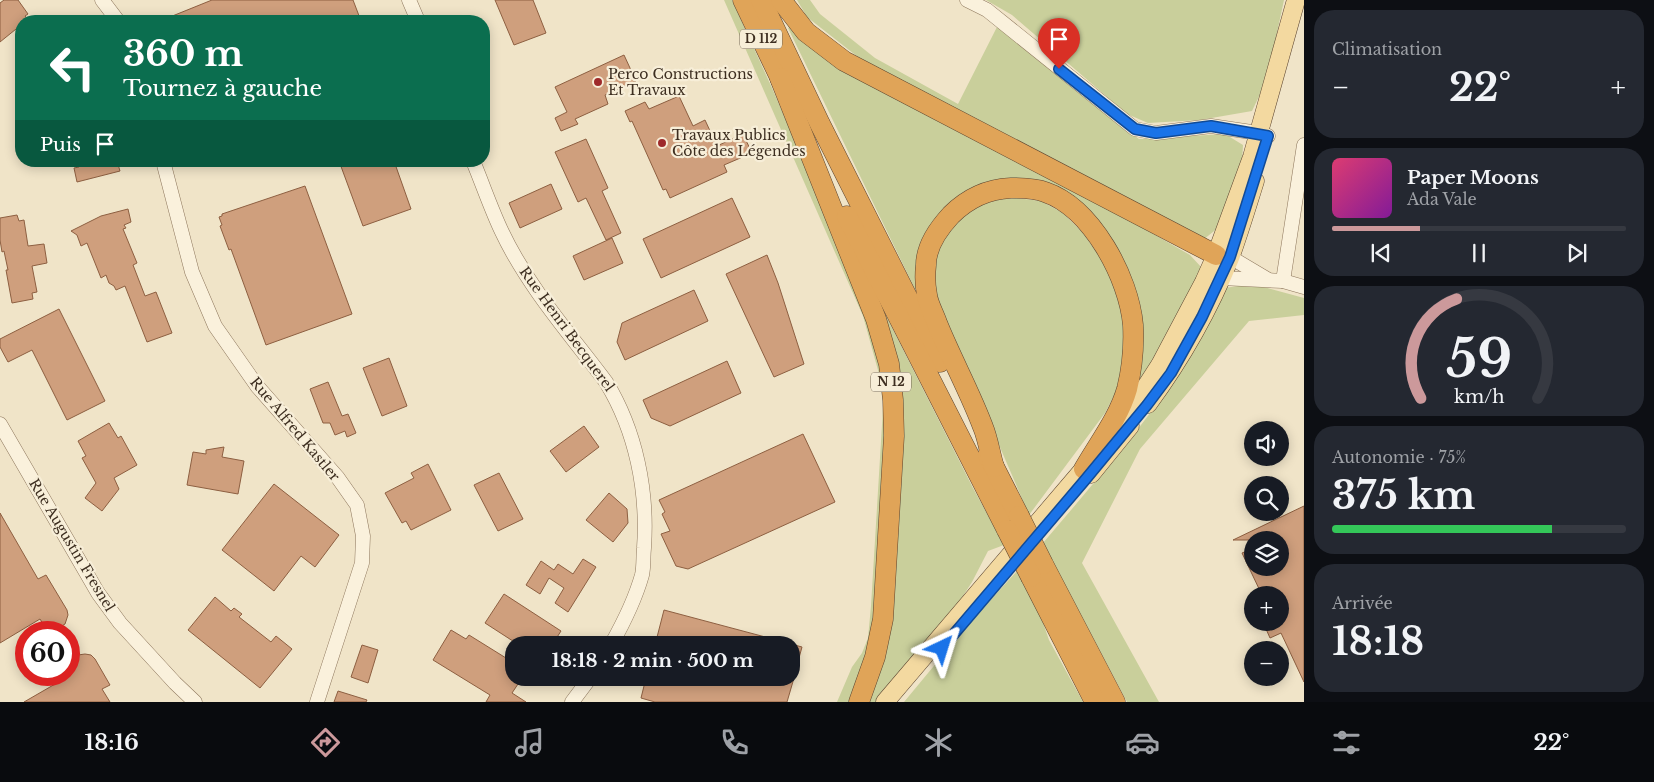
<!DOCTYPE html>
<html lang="fr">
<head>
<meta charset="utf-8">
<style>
	body { margin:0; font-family:"Libre Baskerville",serif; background:#242831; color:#f1f3f6; height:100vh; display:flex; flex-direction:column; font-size:19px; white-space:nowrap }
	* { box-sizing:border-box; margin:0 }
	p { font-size:16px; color:#9ea1a6 }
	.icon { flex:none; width:28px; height:28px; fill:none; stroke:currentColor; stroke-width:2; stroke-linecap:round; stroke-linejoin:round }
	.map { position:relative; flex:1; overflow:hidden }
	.details { display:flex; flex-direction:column; gap:10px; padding:10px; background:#0d0f14; width:350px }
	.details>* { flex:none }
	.top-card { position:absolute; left:15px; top:15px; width:475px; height:152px; border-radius:20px; box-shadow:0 2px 12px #0003; background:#0b6e4f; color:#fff; overflow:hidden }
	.controls { position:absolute; left:1244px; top:421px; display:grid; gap:10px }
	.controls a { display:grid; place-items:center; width:45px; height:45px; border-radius:50%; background:#171b24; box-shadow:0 2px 12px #0003; font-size:25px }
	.speed { position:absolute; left:15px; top:621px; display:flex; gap:10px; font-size:25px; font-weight:700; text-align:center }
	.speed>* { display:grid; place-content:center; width:65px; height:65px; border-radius:50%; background:#171b24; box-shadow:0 2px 12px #0003; line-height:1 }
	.speed .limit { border:8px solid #d22; background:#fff; color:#111 }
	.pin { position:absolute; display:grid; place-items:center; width:42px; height:42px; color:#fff; margin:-51px -21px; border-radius:50% 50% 50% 0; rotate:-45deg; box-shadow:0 0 5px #0007 }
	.pin .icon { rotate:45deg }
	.me { position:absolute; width:55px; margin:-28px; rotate:41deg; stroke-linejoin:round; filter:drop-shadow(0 0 4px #0008) }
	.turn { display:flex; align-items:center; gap:18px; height:105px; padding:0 25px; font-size:22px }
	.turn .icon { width:65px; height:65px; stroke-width:2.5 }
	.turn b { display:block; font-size:35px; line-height:42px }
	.then { display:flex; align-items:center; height:48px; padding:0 25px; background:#0003; gap:10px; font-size:19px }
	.big { font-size:38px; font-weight:800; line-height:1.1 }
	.details .card { flex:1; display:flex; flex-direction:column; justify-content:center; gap:8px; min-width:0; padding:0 18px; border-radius:20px; background:#242831 }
	.details .dial { align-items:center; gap:0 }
	.dial svg { height:130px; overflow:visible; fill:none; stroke:#363941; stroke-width:7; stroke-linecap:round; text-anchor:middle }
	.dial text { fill:#f1f3f6; stroke:none }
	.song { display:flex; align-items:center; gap:15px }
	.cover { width:60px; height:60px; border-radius:8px; background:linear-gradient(135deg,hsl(340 70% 55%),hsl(290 70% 35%)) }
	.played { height:5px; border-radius:2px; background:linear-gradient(90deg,#cc999b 30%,#363941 30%) }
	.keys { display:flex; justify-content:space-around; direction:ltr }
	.heat { display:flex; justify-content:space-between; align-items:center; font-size:28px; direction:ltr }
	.charge { height:8px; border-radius:4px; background:linear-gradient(90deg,#34c759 75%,#363941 0) }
	.trip { position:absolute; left:505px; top:636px; width:295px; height:50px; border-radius:20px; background:#171b24; box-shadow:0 2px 12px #0003; font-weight:800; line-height:50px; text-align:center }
	.dock { display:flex; height:80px; justify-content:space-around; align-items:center; background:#090b0e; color:#9ea1a6 }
	.dock .icon { width:35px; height:35px }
	.dock .active { color:#cc999b }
	.dock b { font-size:22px; color:#f1f3f6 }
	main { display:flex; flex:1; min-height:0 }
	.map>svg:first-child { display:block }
</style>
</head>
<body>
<main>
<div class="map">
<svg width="1304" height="702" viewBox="0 0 1304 702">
	<rect width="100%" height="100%" fill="#f0e4c8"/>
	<g fill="#c9cf9b">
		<path d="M724,0H732L772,88L828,218L871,326L889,400L873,652L849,702H837L852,667L862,653L868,638L871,606L884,392L863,316Z"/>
		<path d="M797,0H810L820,14L875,58L958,104L998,25L1139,139L1225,134L1243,145L1242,162L1219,227L1203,240L863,61L807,17Z"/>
		<path d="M986,0H1284L1272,56L1265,84L1252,111L1200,120L1148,123L1127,114L1012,15Z"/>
		<path d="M792,26L1190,255L1202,268L1129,407L1125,275L1042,185L938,216L918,289H915L788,28Z"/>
		<path d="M1016,198L1041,201L1063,213L1084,234L1103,262L1117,291L1127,330L1123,378L1105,413L1029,515L939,305C937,297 935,290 934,282C931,249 955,215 985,202C994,199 1006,199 1016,198Z"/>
		<path d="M1253,284L1304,298V315L1249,321L1140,449L1082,563L1159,702H1127L1043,543C1098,478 1156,413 1200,340C1210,324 1216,305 1224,288Z"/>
		<path d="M882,308L973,488L1004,545L988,551L972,582L939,633L882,702H864L890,579Z"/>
		<path d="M1018,570L1039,611L1049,640L1083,702H904L972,620Z"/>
	</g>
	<g fill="#cf9f7d" stroke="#8d5f41">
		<path d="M4,0H18L28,14L25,16L29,21H21V25L0,42V3Z"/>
		<path d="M212,0H353L361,21H160Z"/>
		<path d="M495,0H533L546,33L514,45Z"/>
		<path d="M624,55L636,81L605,95L608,104L575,119L578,124L561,131L555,118L567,112L555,87Z"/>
		<path d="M679,96L693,126L705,120L717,146L743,134L752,153L724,165L727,172L670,198L666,189L663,190L632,121L630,122L625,111L645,102L649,109Z"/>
		<path d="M586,139L608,188L602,191L621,233L606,240L586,198L578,202L555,152Z"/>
		<path d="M78,161H117L120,171L77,182L74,168L79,167Z"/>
		<path d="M339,161H394L411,209L363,226Z"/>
		<path d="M551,184L562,209L520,228L509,203Z"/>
		<path d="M305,186L352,314L266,345L231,249L229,250L220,226L222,225L219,217L222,216V214Z"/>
		<path d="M732,198L750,237L661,278L643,239Z"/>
		<path d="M128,209L131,222L124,225L126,228L123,229L137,263L133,265L145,296L156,292L172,333L147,342L125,286L116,290L114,286L109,283L106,275L101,278L87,243L81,246L77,235L71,231L101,216Z"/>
		<path d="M17,215L19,221L24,220L28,246L44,244L47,263L32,266L37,292L32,293L33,299L12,303L6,270H8L4,251L2,252L0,240V218Z"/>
		<path d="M612,238L623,263L584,280L573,256Z"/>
		<path d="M767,255L778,283L804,364L774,377L726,274Z"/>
		<path d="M694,290L708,321L625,360L617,342L622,323Z"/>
		<path d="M59,309L105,401L67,420L32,350L8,362L0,347V339Z"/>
		<path d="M389,358L407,406L382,416L363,368Z"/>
		<path d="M727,361L741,393L670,426L651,418L643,400Z"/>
		<path d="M328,382L342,416L348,414L356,433L347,437L345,431L335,435L330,423H323L310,389Z"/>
		<path d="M109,423L118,438L121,436L137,465L114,478L119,489L102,511L85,498L96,483L82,458L86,456L78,441Z"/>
		<path d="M584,426L599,447L566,472L550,451Z"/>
		<path d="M803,434L835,502L688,569L676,566L661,534L670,531L662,514L665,512L659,500Z"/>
		<path d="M224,447L222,457L244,461L238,494L187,485L193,452L206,454V450Z"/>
		<path d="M428,464L451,510L411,530L406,521L402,523L385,493L414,478L411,473Z"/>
		<path d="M499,473L523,519L498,531L474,485Z"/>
		<path d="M274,484L339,535L315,567L301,556L274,591L222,550Z"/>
		<path d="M609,493L627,509L628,523L613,542L586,520Z"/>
		<path d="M1304,506V682L1281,633L1270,638L1263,622H1280V595H1262L1242,553L1252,549V568H1280V540H1233Z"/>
		<path d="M0,513L38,579L46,575L67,610L68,615L65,624L52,632H48L40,619L0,643Z"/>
		<path d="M583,559L596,567L568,612L555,603L564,588L549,578L540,594L526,585L541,561L554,570L558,564L573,574Z"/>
		<path d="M504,594L561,631L552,645H519L485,623Z"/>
		<path d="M215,597L231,611L234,608L242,614L239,617L271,642L276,636L292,649L260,688L188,630Z"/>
		<path d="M664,610L784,642V645H655Z"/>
		<path d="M451,630L466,639L469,635L514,663V678H522L512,693L526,702H486L490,695L433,660Z"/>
		<path d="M791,644L802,647L794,676L791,675Z"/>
		<path d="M362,645L378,650L368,683L351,677Z"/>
		<path d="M85,654L91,655L95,659L110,685L102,689L110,702H24L69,676V660L78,655Z"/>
		<path d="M646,678H794L787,702H655L641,698Z"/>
		<path d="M338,691L367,700L366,702H334Z"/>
	</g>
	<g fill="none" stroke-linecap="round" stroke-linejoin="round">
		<g stroke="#8d765c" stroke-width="15">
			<g id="minor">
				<path d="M102,0L118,21"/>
				<path d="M409,0L418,21"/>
				<path d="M967,0L987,10L1135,129L1156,133L1211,126L1258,133L1268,136"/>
				<path d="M163,161L192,272L215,326L257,386L338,478L357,505L363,536L362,563L317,702"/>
				<path d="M473,161C483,185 491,209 502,232C528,287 570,334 606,382C636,431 648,491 644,548C643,557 644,566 642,575C635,600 624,622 611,645"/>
				<path d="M1221,257H1230L1267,279"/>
				<path d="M1219,270L1221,278L1283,281L1304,287"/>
				<path d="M1283,281L1304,145"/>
				<path d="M0,424L98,593L120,623L175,683L195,702"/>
				<path d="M572,702L590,678"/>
			</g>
		</g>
		<g stroke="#5b4430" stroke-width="19">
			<g id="major">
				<path d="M1148,404C1181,359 1209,310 1230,258C1239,233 1247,207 1255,181"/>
				<path d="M1114,432L1127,416L1160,365L1204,282L1216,255L1252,157L1296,0"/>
				<path d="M1091,474L1130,426"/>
				<path d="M885,702L1093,458"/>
			</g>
		</g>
		<g stroke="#5b4430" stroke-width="21">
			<g id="highway">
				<path d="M743,0L785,88"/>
				<path d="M761,0L820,124L940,362"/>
				<path d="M781,0L806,32L844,61L1216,255"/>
				<path d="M780,78L876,319L889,364L893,400L894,436L883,619L875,657L859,702"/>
				<path d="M847,216L1007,530"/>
				<path d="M988,455L1019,516"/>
				<path d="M994,467C990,454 988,439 983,427C970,392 951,358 937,323C934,314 928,304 927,295C925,285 925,274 926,265C926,247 939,228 951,215C967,199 988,189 1011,188C1022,188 1035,188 1045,192C1092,208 1129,278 1133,325C1134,345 1132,369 1127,389C1119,417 1099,443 1084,469"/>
				<path d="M1043,564L1115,702"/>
				<path d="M1031,577L1095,702"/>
			</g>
		</g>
		<use href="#minor" stroke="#faf1dc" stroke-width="14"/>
		<use href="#major" stroke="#f3d9a0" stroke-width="18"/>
		<use href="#highway" stroke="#e0a458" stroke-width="20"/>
		<g stroke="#5b4430" stroke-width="21" stroke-linecap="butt">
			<g id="highway-bridge">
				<path d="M1019,516L1043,564"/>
				<path d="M1007,530L1031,577"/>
			</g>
		</g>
		<use href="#highway-bridge" stroke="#e0a458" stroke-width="20"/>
	</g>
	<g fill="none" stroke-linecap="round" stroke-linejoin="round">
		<g stroke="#114b97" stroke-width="12">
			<path id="route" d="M942,648L1085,480L1147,405L1171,373L1202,317L1230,257L1268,136L1211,126L1156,133L1135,129L1059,69"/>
		</g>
		<use href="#route" stroke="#1a73e8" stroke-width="9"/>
	</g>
	<g fill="#9e2a2b" stroke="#f7eed8" stroke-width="2">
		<circle cx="598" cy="82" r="5"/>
		<circle cx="662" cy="143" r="5"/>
	</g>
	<g text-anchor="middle" stroke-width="4.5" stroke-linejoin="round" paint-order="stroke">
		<g fill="#f7eed8" stroke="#756857" stroke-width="1">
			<rect x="740" y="29.5" width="42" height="19" rx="4"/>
			<rect x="871" y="372.5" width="40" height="19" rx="4"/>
		</g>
		<g font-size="12" font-weight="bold" fill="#3d2e20">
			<text x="761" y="43">D 112</text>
			<text x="891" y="386">N 12</text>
		</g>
		<g font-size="14" fill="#3d2e20" stroke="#f7eed8" text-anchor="start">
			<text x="608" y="79">Perco Constructions<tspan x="608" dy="16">Et Travaux</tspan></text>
			<text x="672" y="140">Travaux Publics<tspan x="672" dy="16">Côte des Légendes</tspan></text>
		</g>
		<g font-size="14" fill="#3d2e20" stroke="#f7eed8">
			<text transform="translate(567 329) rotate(54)" y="5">Rue Henri Becquerel</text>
			<text transform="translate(295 429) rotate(50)" y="5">Rue Alfred Kastler</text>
			<text transform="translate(72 545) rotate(59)" y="5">Rue Augustin Fresnel</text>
		</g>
	</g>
</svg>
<div class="controls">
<a><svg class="icon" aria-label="sound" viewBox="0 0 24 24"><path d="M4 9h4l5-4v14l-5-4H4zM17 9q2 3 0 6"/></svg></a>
<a><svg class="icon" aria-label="search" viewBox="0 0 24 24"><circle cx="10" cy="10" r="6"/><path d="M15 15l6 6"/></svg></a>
<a><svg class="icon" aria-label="layers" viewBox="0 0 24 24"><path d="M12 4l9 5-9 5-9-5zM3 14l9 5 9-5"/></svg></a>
<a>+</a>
<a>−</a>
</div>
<div class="speed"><div class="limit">60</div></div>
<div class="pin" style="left:1059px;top:69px;background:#d93025"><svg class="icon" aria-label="arrive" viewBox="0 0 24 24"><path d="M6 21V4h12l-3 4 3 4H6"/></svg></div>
<svg class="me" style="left:942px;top:648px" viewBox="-20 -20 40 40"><path d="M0-17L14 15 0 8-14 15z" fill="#1a73e8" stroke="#fff" stroke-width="4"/></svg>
<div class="trip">18:18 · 2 min · 500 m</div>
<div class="top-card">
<div class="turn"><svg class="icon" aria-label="left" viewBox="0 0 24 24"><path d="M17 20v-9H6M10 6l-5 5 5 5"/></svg><div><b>360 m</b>Tournez à gauche</div></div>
<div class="then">Puis<svg class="icon" aria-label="arrive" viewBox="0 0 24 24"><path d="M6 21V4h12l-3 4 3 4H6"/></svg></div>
</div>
</div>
<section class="details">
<div class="card"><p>Climatisation</p>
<div class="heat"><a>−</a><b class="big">22°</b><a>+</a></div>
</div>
<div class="card">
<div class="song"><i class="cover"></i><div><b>Paper Moons</b><p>Ada Vale</p></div></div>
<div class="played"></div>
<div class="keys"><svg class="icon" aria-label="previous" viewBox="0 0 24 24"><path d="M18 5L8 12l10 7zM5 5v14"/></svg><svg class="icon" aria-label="pause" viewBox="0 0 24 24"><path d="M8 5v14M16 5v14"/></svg><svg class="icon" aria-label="next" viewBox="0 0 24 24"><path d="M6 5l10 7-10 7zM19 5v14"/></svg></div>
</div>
<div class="card dial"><svg viewBox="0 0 100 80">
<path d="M14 69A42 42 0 1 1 86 69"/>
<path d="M14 69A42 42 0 0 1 36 8" stroke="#cc999b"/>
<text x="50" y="56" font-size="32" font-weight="700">59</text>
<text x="50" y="72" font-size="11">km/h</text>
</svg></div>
<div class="card"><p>Autonomie · 75%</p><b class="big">375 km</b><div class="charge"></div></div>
<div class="card"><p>Arrivée</p><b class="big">18:18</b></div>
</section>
</main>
<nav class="dock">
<b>18:16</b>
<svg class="icon active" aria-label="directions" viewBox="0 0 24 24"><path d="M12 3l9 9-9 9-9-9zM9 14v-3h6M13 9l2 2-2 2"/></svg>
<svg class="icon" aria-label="music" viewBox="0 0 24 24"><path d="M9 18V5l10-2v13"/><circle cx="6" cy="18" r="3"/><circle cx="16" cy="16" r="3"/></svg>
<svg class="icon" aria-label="phone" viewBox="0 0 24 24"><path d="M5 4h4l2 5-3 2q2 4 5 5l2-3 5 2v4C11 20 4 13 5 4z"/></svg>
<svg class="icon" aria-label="climate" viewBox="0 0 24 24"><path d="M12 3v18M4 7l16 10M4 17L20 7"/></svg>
<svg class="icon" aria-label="car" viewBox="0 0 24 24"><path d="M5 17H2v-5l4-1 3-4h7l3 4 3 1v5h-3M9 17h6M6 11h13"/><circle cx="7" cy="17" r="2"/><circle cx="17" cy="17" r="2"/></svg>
<svg class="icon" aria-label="filters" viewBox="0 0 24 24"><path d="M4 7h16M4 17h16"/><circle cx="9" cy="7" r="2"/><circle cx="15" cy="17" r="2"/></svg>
<b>22°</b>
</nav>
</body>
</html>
